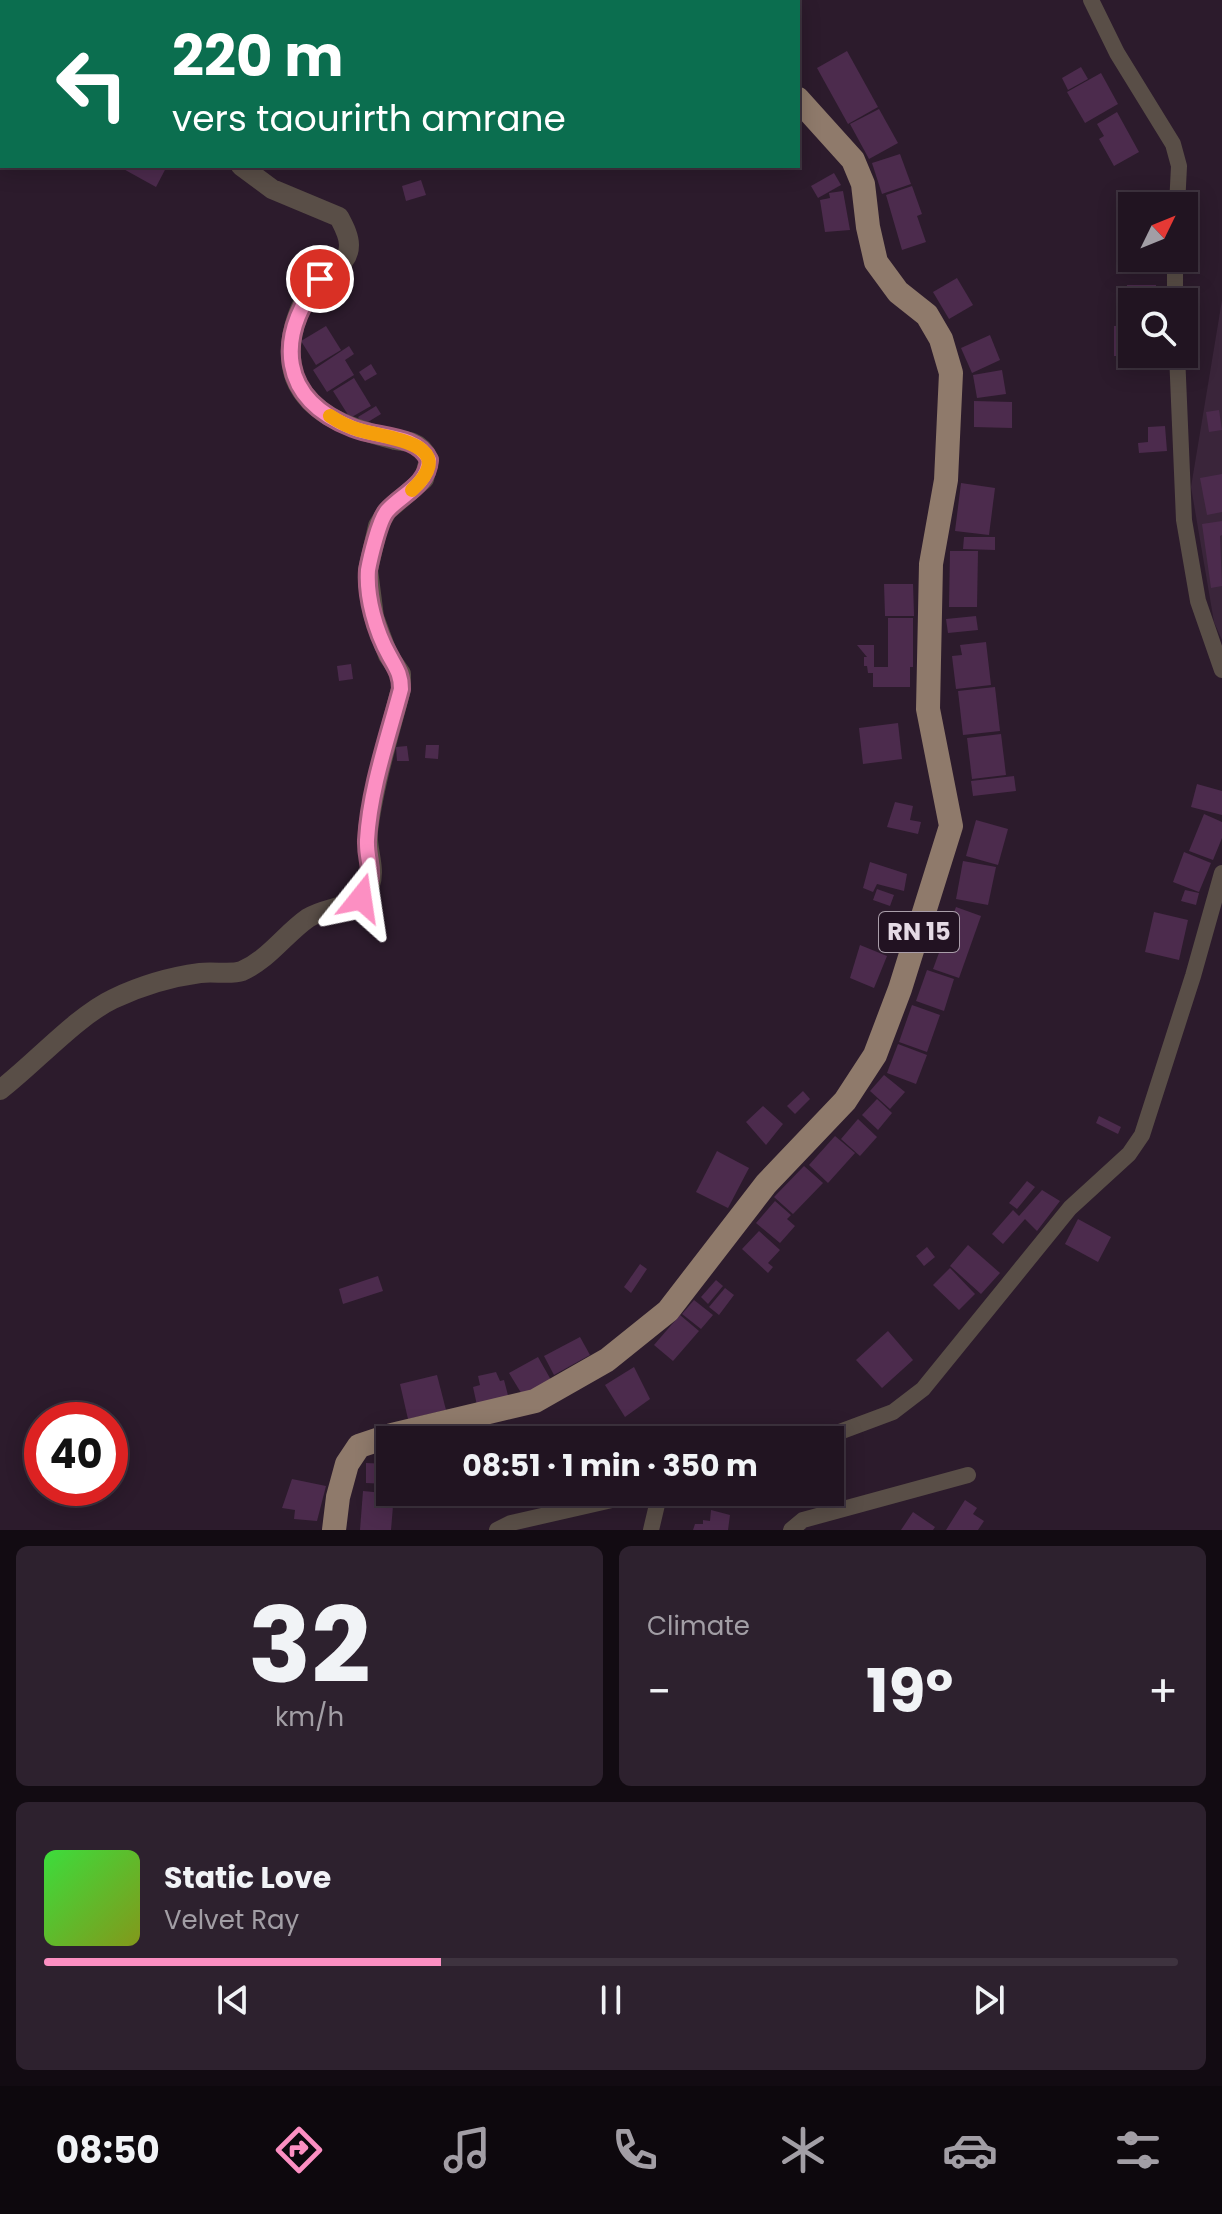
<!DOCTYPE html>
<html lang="en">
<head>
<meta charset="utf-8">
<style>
	body { margin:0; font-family:Poppins,sans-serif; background:#2d212e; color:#f1f3f6; height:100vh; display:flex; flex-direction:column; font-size:30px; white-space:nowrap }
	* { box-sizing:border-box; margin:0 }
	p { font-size:26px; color:#a29ea5 }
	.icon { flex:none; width:44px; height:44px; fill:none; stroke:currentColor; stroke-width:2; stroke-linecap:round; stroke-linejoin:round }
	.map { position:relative; height:1530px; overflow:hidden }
	.sheet { display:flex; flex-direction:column; gap:16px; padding:16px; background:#120b12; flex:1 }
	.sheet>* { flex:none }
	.top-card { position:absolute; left:0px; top:0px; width:800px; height:168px; box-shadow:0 4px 20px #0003,0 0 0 2px #3e333f; background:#0b6e4f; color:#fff; overflow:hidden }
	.needle { width:52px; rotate:47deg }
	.buttons { position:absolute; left:1118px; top:192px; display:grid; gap:16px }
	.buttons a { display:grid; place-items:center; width:80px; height:80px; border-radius:0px; background:#211421; box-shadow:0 4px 20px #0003,0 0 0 2px #3e333f; font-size:40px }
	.speed { position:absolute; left:24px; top:1402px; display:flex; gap:16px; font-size:40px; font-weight:700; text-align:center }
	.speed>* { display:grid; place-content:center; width:104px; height:104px; border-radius:50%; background:#211421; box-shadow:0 4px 20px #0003,0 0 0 2px #3e333f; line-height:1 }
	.speed .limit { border:12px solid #d22; background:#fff; color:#111 }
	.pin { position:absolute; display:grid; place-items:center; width:68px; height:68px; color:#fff; margin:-34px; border:4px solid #fff; border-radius:50%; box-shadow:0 2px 8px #0007 }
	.me { position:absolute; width:88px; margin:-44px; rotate:15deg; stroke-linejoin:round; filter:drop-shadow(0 0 6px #0008) }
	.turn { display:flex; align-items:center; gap:28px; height:168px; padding:0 40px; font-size:36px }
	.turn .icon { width:104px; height:104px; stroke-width:2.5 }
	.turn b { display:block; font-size:56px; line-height:68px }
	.big { font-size:60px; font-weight:700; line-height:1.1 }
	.sheet .widget { flex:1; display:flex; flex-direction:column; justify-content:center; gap:12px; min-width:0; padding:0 28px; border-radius:12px; background:#2d212e }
	.sheet .dial { align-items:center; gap:0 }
	.dial b { font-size:104px; line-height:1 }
	.song { display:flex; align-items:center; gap:24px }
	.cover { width:96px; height:96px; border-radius:12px; background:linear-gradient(135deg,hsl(120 70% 55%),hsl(70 70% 35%)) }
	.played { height:8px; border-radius:4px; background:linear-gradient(90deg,#fc8fc2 35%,#3e333f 35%) }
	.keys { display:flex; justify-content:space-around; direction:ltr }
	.heat { display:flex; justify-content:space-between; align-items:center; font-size:44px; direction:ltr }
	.sheet .tiles { flex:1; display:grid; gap:16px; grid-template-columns:1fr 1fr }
	.widget:last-child { grid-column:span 2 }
	.trip { position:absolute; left:376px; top:1426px; width:468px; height:80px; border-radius:0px; background:#211421; box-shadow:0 4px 20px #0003,0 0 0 2px #3e333f; font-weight:700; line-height:80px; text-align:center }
	.tabs { display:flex; height:128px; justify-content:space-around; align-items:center; background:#0d080d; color:#a29ea5 }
	.tabs .icon { width:56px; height:56px }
	.tabs .selected { color:#fc8fc2 }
	.tabs b { font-size:36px; color:#f1f3f6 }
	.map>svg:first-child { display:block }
</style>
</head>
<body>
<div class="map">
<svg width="1222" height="1530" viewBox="0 0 1222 1530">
	<rect width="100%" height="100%" fill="#2c1b2c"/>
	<path fill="#3a253a" d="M1222,239V640L1214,622L1191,487L1222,300Z"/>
	<g fill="#4c2b4d">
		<path d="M847,51L878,107L848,124L817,68Z"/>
		<path d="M1081,67L1088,79L1068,90L1062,78Z"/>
		<path d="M1101,73L1118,104L1085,123L1067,92Z"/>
		<path d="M879,109L898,143L869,159L850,124Z"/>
		<path d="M1117,112L1139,152L1114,166L1099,139L1104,136L1097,124Z"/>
		<path d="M900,154L911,184L882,194L872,163Z"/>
		<path d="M118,166H167L156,187Z"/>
		<path d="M834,173L841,185L818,198L811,186Z"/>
		<path d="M421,180L426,195L406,201L402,186Z"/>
		<path d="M912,186L922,214L917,216L926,242L902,250L886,195Z"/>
		<path d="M843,191L850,230L825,232L820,200L830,198L829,193Z"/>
		<path d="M957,278L973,305L949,319L933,292Z"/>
		<path d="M1127,285H1156V302H1132V317H1127Z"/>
		<path d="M326,326L341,350L316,365L301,341Z"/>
		<rect x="1114" y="326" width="18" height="30"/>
		<path d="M990,335L1000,360L972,373L961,348Z"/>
		<path d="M349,346L354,354L345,360L354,375L327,392L313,370Z"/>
		<path d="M371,364L377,374L365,381L359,372Z"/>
		<path d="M1002,370L1006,394L977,398L973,375Z"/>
		<path d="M354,378L371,406L350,418L333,391Z"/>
		<path d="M974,401L1012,402V428L974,427Z"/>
		<path d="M376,406L381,414L363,425L358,417Z"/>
		<path d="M1219,410L1222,430L1209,432L1206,412Z"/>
		<path d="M1165,426L1167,451L1139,453L1138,443L1148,442V427Z"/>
		<path d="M1222,474V512L1207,515L1200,478Z"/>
		<path d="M961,483L995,488L989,535L955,531Z"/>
		<path d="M1222,521V535L1220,536L1222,586L1211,588L1202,524Z"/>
		<path d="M964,537H995V550L963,549Z"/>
		<path d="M950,551H978L977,607H949Z"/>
		<path d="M884,584H913L914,616H885Z"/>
		<path d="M976,616L978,630L948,633L946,619Z"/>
		<path d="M888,618H913V667H910V687H873V673H868L867,666H864V657H867L857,645H874V667H888Z"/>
		<path d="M986,642L991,685L956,689L952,656L962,655L960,645Z"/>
		<path d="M351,664L353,679L339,681L337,666Z"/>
		<path d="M995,687L1000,731L963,735L958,691Z"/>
		<path d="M898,723L902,759L863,764L859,728Z"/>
		<path d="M1001,734L1006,775L972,779L967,738Z"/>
		<path d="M426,745H439L438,759L425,758Z"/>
		<path d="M407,746L409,761H397L396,747Z"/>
		<path d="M1014,776L1016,791L973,796L971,781Z"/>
		<path d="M1197,784L1222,791V815L1191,807Z"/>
		<path d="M895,802L913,806L910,820L921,822L918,834L887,827Z"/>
		<path d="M1204,814L1222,822V838L1213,860L1189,851Z"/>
		<path d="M976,820L1008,829L998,865L966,856Z"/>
		<path d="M1184,852L1211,863L1199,892L1173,882Z"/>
		<path d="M963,861L996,867L988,905L956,899Z"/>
		<path d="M870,862L907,874L904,891L877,884L873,892L863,888Z"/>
		<path d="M877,889L894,895L890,906L873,900Z"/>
		<path d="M1185,890L1199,893L1196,905L1181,901Z"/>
		<path d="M956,907L981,916L959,978L933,969Z"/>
		<path d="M1154,912L1188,920L1179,960L1145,952Z"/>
		<path d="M860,945L887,956L874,988L850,978Z"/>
		<path d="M927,970L954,979L944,1011L916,1001Z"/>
		<path d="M912,1005L940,1015L927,1052L899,1042Z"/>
		<path d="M898,1044L927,1055L916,1084L887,1073Z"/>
		<path d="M884,1075L905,1092L890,1109L870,1091Z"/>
		<path d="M803,1091L810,1099L795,1114L787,1106Z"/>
		<path d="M877,1099L892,1113L878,1130L862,1115Z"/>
		<path d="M763,1106L783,1124L766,1145L746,1122Z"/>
		<path d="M1099,1116L1121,1127L1118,1134L1096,1123Z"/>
		<path d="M858,1119L877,1137L860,1156L841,1139Z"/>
		<path d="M835,1136L855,1153L828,1183L809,1165Z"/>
		<path d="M717,1151L749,1168L728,1208L696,1192Z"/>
		<path d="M804,1166L823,1183L793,1214L774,1197Z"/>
		<path d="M1027,1181L1035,1187L1017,1209L1009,1203Z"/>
		<path d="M1042,1190L1060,1201L1037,1231L1025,1219L1003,1244L992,1234L1013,1210L1019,1216Z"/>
		<path d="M775,1201L791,1215L787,1219L795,1226L780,1243L756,1223Z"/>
		<path d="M1078,1219L1111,1237L1098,1262L1065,1244Z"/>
		<path d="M759,1231L780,1250L768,1263L773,1267L768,1273L742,1249Z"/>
		<path d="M968,1245L1000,1273L981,1294L950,1266Z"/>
		<path d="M927,1247L935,1257L924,1266L916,1256Z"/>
		<path d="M640,1264L647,1269L631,1293L624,1287Z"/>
		<path d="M950,1268L975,1294L959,1310L933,1285Z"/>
		<path d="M378,1276L383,1291L343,1304L339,1289Z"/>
		<path d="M716,1280L723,1286L708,1304L701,1297Z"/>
		<path d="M725,1288L734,1295L719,1315L709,1307Z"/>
		<path d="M694,1300L713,1315L701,1329L682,1314Z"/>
		<path d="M680,1315L699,1331L673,1361L654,1345Z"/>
		<path d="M888,1331L913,1360L882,1388L856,1360Z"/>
		<path d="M580,1337L590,1355L554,1375L544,1356Z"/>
		<path d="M538,1357L551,1380L523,1396L509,1373Z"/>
		<path d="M634,1367L650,1399L625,1417L605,1385Z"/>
		<path d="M496,1372L500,1381L504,1380L510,1403L478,1410L473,1387L480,1385L478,1376Z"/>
		<path d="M437,1375L446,1410L408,1419L400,1384Z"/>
		<path d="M366,1463L388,1464V1484L366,1483Z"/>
		<path d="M292,1479L326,1486L317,1521L294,1519L295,1510L282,1508Z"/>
		<path d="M363,1491L394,1494L391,1530H360Z"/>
		<path d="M965,1500L977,1508L973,1514L984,1521L978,1530H946Z"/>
		<path d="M711,1510L730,1515L728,1530H693L695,1524H703V1520L710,1521Z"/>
		<path d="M913,1512L935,1527L933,1530H901Z"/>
	</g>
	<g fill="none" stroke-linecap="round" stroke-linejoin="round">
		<g stroke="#594e47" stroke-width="16">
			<path d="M1091,0L1117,53L1173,144L1179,166L1177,206"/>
			<path d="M1175,258V302"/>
			<path d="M1177,354L1184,520L1198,601L1222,670"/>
			<path d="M818,1440L893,1412L923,1389L1070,1208L1129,1154L1142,1135L1193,976L1222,873"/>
			<path d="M497,1530L511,1523L647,1492"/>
			<path d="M651,1530L660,1492"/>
			<path d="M791,1530L803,1520L968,1475"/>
		</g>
		<g stroke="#594e47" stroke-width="20">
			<path d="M71,0L72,2"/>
			<path d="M0,1090C34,1064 77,1016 113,999C140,986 170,977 200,973C213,971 231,975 242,971C269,959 285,934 308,918C326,906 362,908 370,885C376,868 366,848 368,831C374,783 389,736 401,689V674L388,655L374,617L368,570L378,526L387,511L424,479L429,460C426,453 421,446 413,443C408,441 401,441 395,440C357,430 311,418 295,378C284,347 296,304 319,281C330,269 349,265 349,245C349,235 343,225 339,217L272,189L241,166"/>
		</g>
		<g stroke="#8f7a6b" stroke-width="24">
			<path d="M731,0L732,2"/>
			<path d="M334,1530L338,1497L347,1464L359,1446L392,1435L535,1401L607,1360L668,1311L766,1184L845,1101L875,1055L900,989L951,826L928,709L931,564L946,480L951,373L941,339L927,315L898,292L876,262L868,227L863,184L853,160L798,99"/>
		</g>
	</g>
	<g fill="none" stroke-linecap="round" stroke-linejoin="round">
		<g stroke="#a45d7e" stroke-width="20">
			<path id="route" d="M320,279C275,338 279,399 353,428C377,438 417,434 429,460C427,486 402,494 387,511C379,520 370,559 368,570C366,597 376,632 389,655C396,668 401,674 401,689C388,738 370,789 367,840C366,865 378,873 361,898"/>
		</g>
		<use href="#route" stroke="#fc8fc2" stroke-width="14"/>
		<path stroke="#f59e0b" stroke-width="14" d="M330,416C339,422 349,427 359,430C391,439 461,444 412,490"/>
	</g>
	<g text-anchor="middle" stroke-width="8" stroke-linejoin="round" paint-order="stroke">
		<rect fill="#221222" stroke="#aa9eaa" stroke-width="2" x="879" y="912" width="80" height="40" rx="6"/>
		<g font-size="24" font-weight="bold" fill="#e5dae5">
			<text x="919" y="940">RN 15</text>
		</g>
	</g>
</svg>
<div class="buttons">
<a><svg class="needle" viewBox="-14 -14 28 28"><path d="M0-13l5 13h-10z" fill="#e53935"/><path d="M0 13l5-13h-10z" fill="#a29ea5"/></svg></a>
<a><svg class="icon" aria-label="search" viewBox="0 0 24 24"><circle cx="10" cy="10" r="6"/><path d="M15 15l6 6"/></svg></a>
</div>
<div class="speed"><div class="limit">40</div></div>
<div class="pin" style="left:320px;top:279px;background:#d93025"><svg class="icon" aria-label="arrive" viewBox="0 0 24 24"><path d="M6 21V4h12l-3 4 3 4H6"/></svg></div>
<svg class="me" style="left:361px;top:898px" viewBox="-20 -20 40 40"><path d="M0-17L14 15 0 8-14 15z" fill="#fc8fc2" stroke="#fff" stroke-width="4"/></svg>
<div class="trip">08:51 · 1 min · 350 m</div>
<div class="top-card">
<div class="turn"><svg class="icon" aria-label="left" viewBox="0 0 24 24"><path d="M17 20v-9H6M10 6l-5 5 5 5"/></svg><div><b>220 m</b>vers taourirth amrane</div></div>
</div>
</div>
<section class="sheet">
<div class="tiles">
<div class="widget dial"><b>32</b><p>km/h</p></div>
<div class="widget"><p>Climate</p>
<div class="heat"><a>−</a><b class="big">19°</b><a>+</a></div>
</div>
<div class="widget">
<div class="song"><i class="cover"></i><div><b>Static Love</b><p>Velvet Ray</p></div></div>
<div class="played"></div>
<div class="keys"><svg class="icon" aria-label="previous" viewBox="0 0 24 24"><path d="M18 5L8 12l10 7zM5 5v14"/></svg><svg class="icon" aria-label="pause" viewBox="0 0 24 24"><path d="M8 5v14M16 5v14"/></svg><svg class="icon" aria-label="next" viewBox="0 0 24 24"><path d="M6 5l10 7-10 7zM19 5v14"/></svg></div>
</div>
</div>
</section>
<nav class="tabs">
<b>08:50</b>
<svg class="icon selected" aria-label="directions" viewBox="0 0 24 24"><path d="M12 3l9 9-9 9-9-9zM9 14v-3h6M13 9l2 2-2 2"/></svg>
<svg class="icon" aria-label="music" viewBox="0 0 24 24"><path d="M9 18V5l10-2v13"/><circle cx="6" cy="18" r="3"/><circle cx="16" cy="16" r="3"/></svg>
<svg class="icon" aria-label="phone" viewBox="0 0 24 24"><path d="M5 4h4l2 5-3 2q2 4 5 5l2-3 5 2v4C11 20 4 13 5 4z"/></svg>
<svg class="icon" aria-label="climate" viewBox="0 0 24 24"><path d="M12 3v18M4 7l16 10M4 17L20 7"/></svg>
<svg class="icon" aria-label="car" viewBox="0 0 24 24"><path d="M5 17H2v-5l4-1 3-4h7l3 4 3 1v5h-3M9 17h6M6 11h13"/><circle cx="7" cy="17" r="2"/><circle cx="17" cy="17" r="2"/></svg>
<svg class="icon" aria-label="filters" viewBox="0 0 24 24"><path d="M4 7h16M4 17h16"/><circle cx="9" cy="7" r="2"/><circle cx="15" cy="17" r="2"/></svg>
</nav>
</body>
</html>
